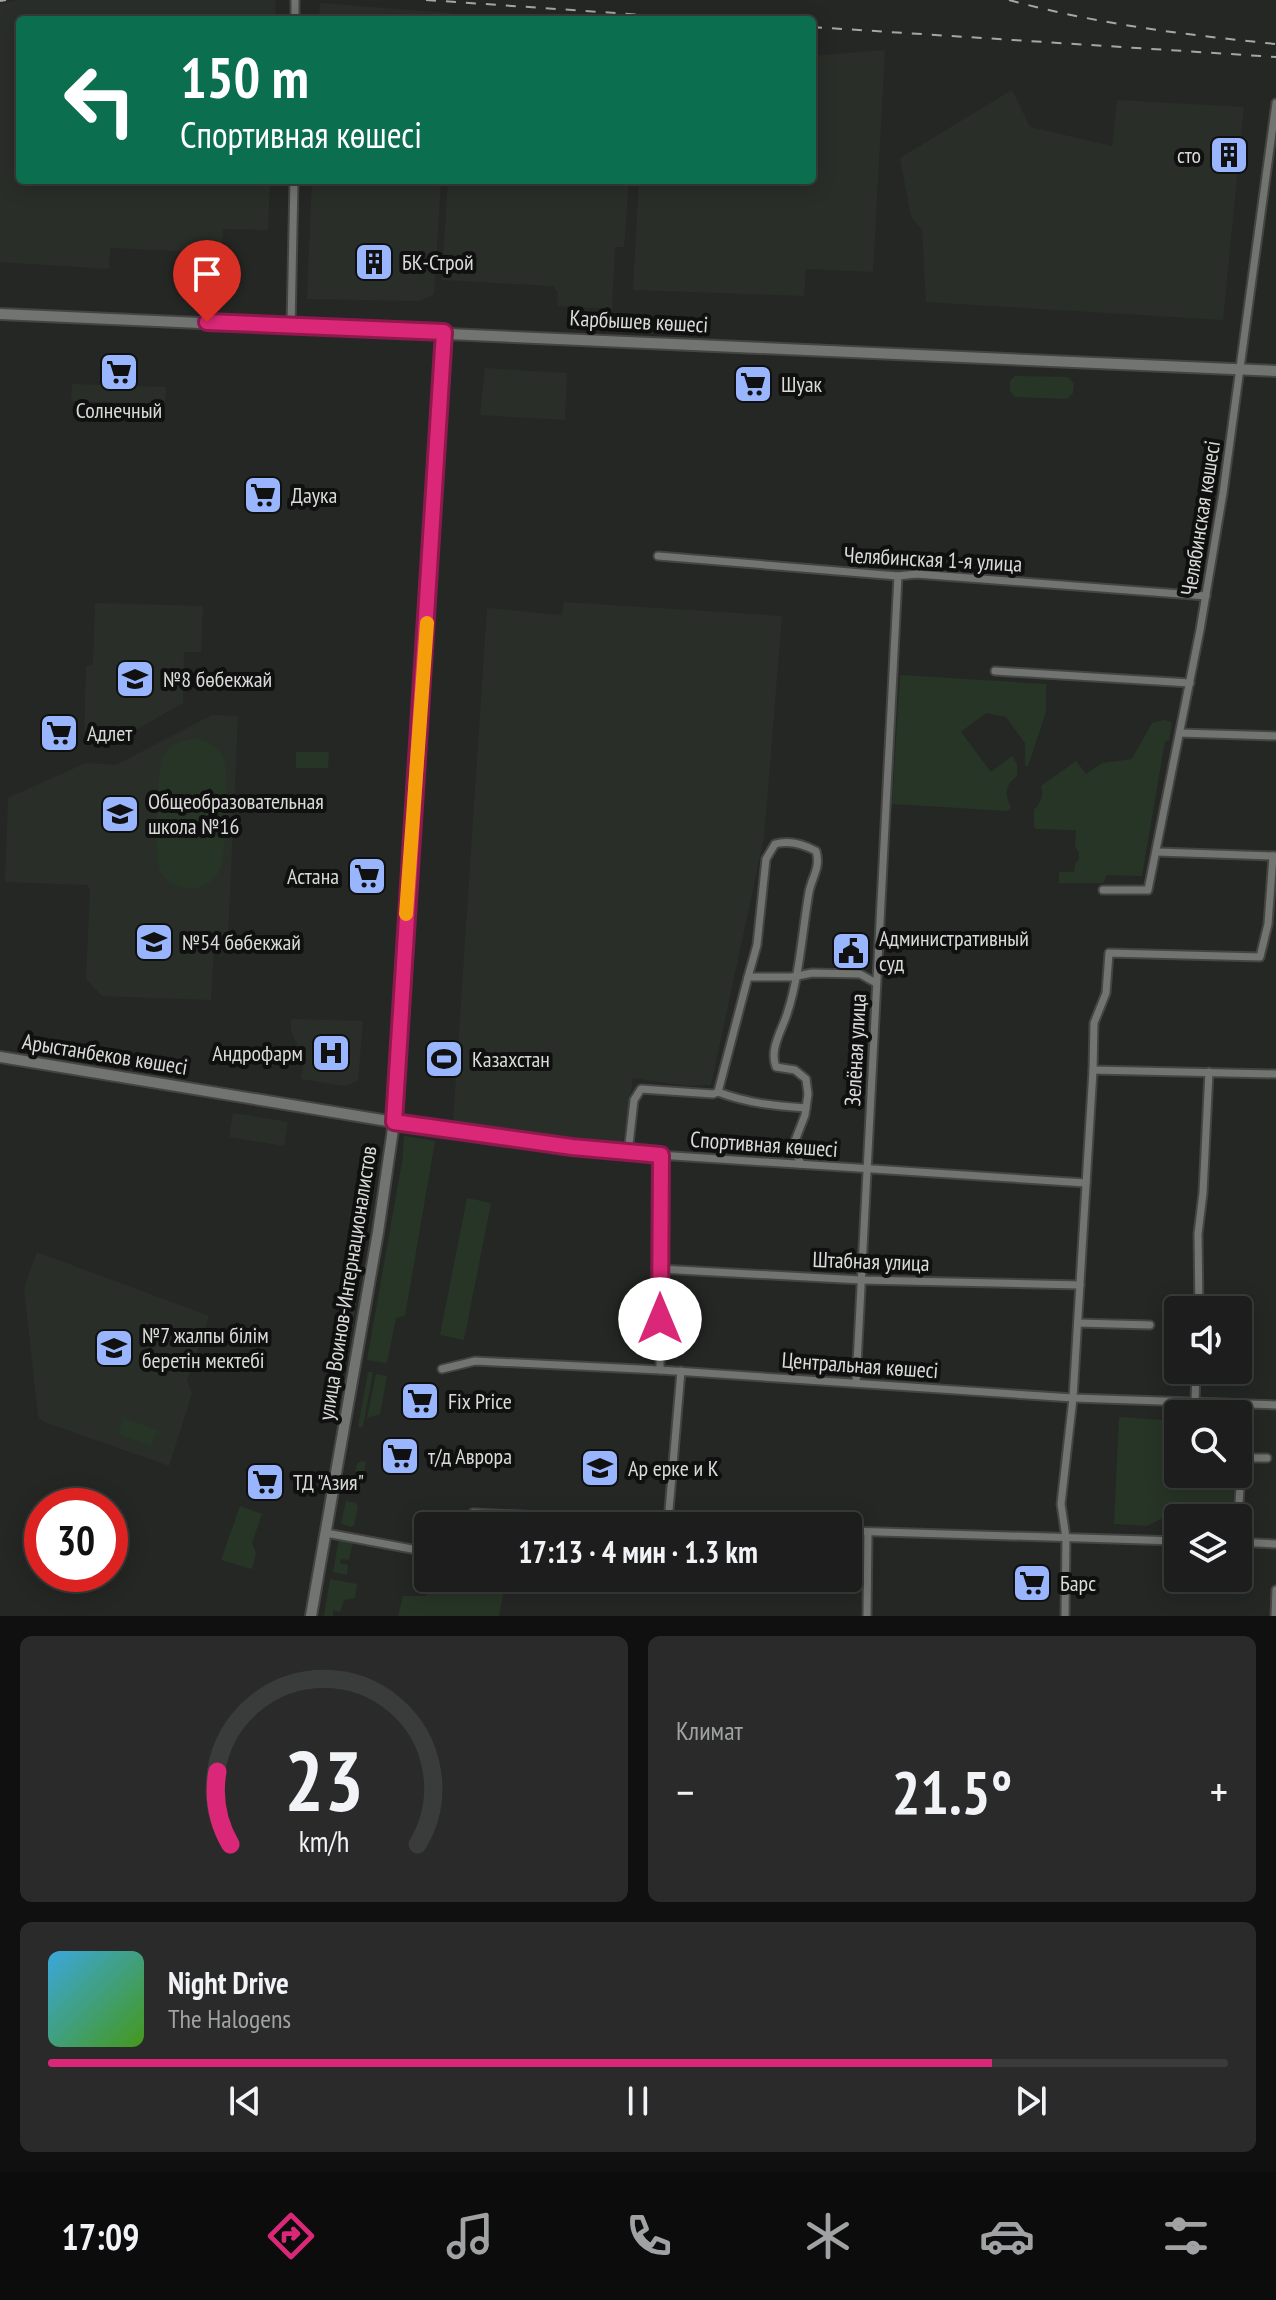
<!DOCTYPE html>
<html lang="ru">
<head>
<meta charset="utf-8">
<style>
	body { margin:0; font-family:"PT Sans Narrow",sans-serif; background:#292a29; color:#f1f3f6; height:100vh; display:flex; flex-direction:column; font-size:30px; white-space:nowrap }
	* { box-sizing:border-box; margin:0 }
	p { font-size:26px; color:#a0a2a3 }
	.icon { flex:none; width:44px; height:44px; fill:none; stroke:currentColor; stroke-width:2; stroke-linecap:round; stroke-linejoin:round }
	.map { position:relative; height:1616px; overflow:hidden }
	.drawer { display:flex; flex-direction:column; gap:20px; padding:20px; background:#0f100f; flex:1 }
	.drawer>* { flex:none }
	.banner { position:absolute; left:16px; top:16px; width:800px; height:168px; border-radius:8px; box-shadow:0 4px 20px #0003,0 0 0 2px #3a3b3b; background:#0b6e4f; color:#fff; overflow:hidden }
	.buttons { position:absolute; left:1164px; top:1296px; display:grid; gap:16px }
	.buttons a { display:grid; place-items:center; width:88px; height:88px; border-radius:8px; background:#1c1d1c; box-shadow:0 4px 20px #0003,0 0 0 2px #3a3b3b; font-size:40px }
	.speed { position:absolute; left:24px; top:1488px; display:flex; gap:16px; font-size:40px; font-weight:700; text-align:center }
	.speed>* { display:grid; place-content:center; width:104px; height:104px; border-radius:50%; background:#1c1d1c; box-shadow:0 4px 20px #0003,0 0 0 2px #3a3b3b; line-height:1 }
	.speed .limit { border:12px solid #d22; background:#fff; color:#111 }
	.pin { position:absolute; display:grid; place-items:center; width:68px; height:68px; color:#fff; margin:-82px -34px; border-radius:50% 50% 50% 0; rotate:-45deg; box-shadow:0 0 8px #0007 }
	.pin .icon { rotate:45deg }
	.me { position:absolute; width:88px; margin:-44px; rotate:0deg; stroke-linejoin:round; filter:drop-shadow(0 0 6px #0008) }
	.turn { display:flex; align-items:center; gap:28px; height:168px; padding:0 32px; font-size:36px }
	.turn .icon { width:104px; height:104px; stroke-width:2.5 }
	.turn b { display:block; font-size:56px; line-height:68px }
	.big { font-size:60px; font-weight:700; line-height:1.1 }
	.drawer .tile { flex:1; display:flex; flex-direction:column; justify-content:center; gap:12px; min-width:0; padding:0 28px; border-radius:12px; background:#292a29 }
	.drawer .dial { align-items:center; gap:0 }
	.dial svg { height:208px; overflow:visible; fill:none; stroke:#3a3b3b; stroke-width:7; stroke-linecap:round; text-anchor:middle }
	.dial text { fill:#f1f3f6; stroke:none }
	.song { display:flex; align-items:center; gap:24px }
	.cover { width:96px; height:96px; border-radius:12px; background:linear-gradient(135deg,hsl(200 70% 55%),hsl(100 70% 35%)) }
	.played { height:8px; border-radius:4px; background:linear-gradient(90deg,#db2777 80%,#3a3b3b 80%) }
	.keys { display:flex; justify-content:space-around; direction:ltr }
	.heat { display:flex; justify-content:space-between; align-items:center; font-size:44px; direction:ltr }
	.drawer .tiles { flex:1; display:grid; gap:20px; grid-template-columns:1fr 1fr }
	.tile:last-child { grid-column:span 2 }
	.trip { position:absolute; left:414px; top:1512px; width:448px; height:80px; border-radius:8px; background:#1c1d1c; box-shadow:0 4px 20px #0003,0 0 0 2px #3a3b3b; font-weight:700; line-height:80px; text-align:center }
	.menu { display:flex; height:128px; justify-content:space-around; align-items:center; background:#0b0c0b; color:#a0a2a3 }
	.menu .icon { width:56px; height:56px }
	.menu .current { color:#db2777 }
	.menu b { font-size:36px; color:#f1f3f6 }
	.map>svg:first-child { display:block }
</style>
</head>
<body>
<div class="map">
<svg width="1276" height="1616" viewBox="0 0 1276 1616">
	<rect width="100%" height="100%" fill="#252725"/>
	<g fill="#292f28">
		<path d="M19,0H276L275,20H20V180H270L268,230L223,229L222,253L110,248L109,269L0,262V4Z"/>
		<path d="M320,3L451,13V20H319Z"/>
		<path d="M885,50L873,272L806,269L804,296L633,290L639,180H812V56Z"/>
		<path d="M1012,90L1030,127L1112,146L1117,100L1244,107L1223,320L926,302L922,230L911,217L900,158Z"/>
		<path d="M312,180H441L434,294L420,301L307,299Z"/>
		<path d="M448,180H629L624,247H615L612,309L557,306L558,293L553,286L442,280Z"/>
		<path d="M485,368L567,373L565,420L480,415Z"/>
		<path d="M72,384L166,387L165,404L71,401Z"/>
		<path d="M564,602L782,616L764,838L711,1085L687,1086L633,1078L623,1142L453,1124L487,608L562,615Z"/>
		<path d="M95,603L203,606L201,652H184L183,703L111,744H84L86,666L93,665Z"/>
		<path d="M212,715L238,716L228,936L214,949L211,1000L102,996L86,979L90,890L87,885L5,882L8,798L86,763L116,765Z"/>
		<path d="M291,1019L363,1021L358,1081L345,1086L301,1079L304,1060L291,1031Z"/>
		<path d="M233,1113L288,1122L284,1146L229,1137Z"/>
		<path d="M37,1252L209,1316L187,1380L192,1394L169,1466L42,1421L38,1416L24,1288Z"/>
		<path d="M593,1459L608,1460L607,1477L592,1476Z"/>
	</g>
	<g fill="#273526">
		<path d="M1015,376L1068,377L1074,384L1073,393L1067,399L1015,397L1010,391V381Z"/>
		<path d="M900,675L1046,684V712L1028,766H1025V743L1006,717L986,713L961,732L991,772L1012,756L1017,764V776C1005,785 1004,795 1011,807L1008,811L892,804Z"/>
		<path d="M1163,720L1172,722L1169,741H1165L1142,876L1107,875L1103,883H1059V872H1074L1075,864L1079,859V852L1075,847L1076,830L1036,829L1034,827V810C1041,802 1044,797 1041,786L1076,761L1086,774L1102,763L1132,759L1152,723Z"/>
		<path d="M194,738C206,742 218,745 223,757C230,772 227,860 218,873C212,883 198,890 186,888C176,887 167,881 161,873C153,860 156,771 163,757C169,744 181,741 194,738Z"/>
		<path d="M296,752H329L328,768H296Z"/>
		<path d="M404,1136L435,1141L405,1316L396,1318L387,1363L367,1360L403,1156Z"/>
		<path d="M467,1198L491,1203L464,1340L440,1335Z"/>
		<path d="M349,1290H358L350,1344L339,1346Z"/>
		<path d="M337,1354L344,1358L346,1366L338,1417L324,1412Z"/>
		<path d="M368,1372H373L363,1427H358Z"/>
		<path d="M376,1374L387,1376L380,1414L367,1418Z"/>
		<path d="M1119,1417L1178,1421V1474H1235L1233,1505L1192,1504L1147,1526L1114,1524Z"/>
		<path d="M124,1418L157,1430L151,1446L118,1434Z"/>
		<path d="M361,1461L366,1462L361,1490L358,1493L352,1492L357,1464Z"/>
		<path d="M346,1501L356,1503L358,1507L354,1526L350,1527L341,1523Z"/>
		<path d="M240,1506L262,1514L252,1543L256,1553L252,1569L221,1560Z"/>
		<path d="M345,1536V1540L353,1542L349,1560L341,1559L340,1563L348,1565L347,1575L333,1572L339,1539Z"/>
		<path d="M431,1578H476L503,1585L504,1590L499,1616H398L403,1596H426Z"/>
		<path d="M330,1579L357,1584L355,1598L344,1600L340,1612L333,1610V1616H324Z"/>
	</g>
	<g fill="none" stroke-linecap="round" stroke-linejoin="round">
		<g stroke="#444543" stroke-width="11">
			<g id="street">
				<path d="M295,20V0"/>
				<path d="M291,326L294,180"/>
				<path d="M658,556L898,576L916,574L1206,596"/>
				<path d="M995,671L1190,683"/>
				<path d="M1180,733L1276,736"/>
				<path d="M1158,852L1275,856"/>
				<path d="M1103,890H1148L1200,630L1223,493L1276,103"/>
				<path d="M748,977L757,945L766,859L775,844C789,840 803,844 816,851C821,867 812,877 809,892C802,933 800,974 787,1014C782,1030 769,1049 776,1067L795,1070L806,1079L808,1094L805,1115L793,1146L801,1164"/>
				<path d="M1093,1070L1276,1074"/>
				<path d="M718,1092C747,1103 775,1106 806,1108"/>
				<path d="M394,1122L518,1140L628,1153L1086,1183"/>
				<path d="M628,1153L634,1100L641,1089L713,1094L718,1092L748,977H792L812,973L860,974L876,983"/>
				<path d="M660,1269L861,1280L1080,1285"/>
				<path d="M1199,1310L1198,1234L1203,1193L1209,1072"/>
				<path d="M1078,1323L1150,1325"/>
				<path d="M442,1369L475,1361L660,1370L1073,1398L1276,1405"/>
				<path d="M660,1370L661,1155"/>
				<path d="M856,1383L898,576"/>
				<path d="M1195,1403L1196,1370"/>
				<path d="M1245,1404L1242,1458H1267"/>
				<path d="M1238,1518L1242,1458"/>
				<path d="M668,1522L681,1371"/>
				<path d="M459,1526L473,1513L754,1526"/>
				<path d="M848,1531L1178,1541"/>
				<path d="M326,1533L428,1552"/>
				<path d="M1238,1542L1276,1544"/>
				<path d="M867,1616L868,1532"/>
				<path d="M1065,1616L1066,1538L1061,1504L1073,1398L1093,1070L1094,1023L1106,993L1109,953L1260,957L1268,924L1273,856"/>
				<path d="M1275,1616L1276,1590"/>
			</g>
		</g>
		<g stroke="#444543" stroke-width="14">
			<g id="secondary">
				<path d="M0,314L1276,371"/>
				<path d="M0,1057L394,1122"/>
				<path d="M311,1616L378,1232L394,1122L444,332"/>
			</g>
		</g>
		<use href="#street" stroke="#727472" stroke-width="7"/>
		<use href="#secondary" stroke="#727472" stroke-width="10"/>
		<g stroke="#a5a7a5" stroke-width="2" stroke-dasharray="10 10" stroke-linecap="butt">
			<path d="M426,0L717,20"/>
			<path d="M1009,0C1096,24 1187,35 1276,44"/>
			<path d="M0,1L6,0"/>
			<path d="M812,27L1276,57"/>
		</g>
	</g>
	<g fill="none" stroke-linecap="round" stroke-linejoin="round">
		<g stroke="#8e194d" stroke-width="20">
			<path id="route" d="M207,322L444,332L394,1122L572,1147L661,1155L660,1319"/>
		</g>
		<use href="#route" stroke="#db2777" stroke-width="14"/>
		<path stroke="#f59e0b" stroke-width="14" d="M406,914L427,623"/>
	</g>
	<defs>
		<g id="building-square" transform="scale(2)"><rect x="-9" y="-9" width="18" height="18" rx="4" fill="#98b5fd" stroke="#0f100f"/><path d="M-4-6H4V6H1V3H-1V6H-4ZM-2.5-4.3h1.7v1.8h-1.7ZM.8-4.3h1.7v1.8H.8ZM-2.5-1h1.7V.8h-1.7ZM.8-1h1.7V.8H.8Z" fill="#111"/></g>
		<g id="supermarket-square" transform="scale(2)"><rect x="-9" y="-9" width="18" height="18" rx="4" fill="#98b5fd" stroke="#0f100f"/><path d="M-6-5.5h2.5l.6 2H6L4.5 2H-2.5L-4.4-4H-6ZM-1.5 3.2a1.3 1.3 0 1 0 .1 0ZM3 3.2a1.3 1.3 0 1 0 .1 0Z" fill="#111"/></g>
		<g id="school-square" transform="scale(2)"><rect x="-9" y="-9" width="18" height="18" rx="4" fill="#98b5fd" stroke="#0f100f"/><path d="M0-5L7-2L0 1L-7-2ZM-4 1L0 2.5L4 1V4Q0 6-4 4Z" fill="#111"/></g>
		<g id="civic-square" transform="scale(2)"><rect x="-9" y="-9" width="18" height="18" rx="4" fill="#98b5fd" stroke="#0f100f"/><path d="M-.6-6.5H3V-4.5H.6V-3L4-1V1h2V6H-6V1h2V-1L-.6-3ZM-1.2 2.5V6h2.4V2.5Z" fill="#111"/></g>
		<g id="hospital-square" transform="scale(2)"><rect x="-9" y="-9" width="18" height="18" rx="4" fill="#98b5fd" stroke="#0f100f"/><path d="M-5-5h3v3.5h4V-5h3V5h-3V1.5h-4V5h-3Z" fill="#111"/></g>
		<g id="stadium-square" transform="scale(2)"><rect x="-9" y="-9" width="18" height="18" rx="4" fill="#98b5fd" stroke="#0f100f"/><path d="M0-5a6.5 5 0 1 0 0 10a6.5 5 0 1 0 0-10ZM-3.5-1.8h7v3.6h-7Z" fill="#111"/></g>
	</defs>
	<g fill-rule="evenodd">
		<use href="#building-square" x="1229" y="155"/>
		<use href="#building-square" x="374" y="262"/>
		<use href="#supermarket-square" x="119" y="372"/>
		<use href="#supermarket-square" x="753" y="384"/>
		<use href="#supermarket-square" x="263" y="495"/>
		<use href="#school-square" x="135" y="679"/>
		<use href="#supermarket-square" x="59" y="733"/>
		<use href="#school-square" x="120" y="814"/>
		<use href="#supermarket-square" x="367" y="876"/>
		<use href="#school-square" x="154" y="942"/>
		<use href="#civic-square" x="851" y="951"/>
		<use href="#hospital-square" x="331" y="1053"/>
		<use href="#stadium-square" x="444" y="1059"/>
		<use href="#school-square" x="114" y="1348"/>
		<use href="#supermarket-square" x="420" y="1401"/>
		<use href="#supermarket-square" x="400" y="1456"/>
		<use href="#school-square" x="600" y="1468"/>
		<use href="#supermarket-square" x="265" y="1482"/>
		<use href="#supermarket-square" x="1032" y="1583"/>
	</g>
	<g text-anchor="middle" stroke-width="8" stroke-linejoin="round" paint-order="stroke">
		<g font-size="22" fill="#d9dbd9" stroke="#0f100f" text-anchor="start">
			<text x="1201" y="163" text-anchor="end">сто</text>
			<text x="402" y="270">БК-Строй</text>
			<text x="781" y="392">Шуак</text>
			<text x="119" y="418" text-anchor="middle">Солнечный</text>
			<text x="291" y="503">Даука</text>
			<text x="163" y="687">№8 бөбекжай</text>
			<text x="87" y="741">Адлет</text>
			<text x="148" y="809">Общеобразовательная<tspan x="148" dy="25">школа №16</tspan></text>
			<text x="339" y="884" text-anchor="end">Астана</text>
			<text x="879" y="946">Административный<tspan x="879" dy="25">суд</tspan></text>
			<text x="182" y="950">№54 бөбекжай</text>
			<text x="303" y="1061" text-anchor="end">Андрофарм</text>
			<text x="472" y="1067">Казахстан</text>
			<text x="142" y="1343">№7 жалпы білім<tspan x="142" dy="25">беретін мектебі</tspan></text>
			<text x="448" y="1409">Fix Price</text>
			<text x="428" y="1464">т/д Аврора</text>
			<text x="628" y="1476">Ар ерке и К</text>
			<text x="293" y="1490">ТД "Азия"</text>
			<text x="1060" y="1591">Барс</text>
		</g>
		<g font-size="22" fill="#d9dbd9" stroke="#0f100f">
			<text transform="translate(639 321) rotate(3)" y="8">Карбышев көшесі</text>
			<text transform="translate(1200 518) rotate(-81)" y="8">Челябинская көшесі</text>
			<text transform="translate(933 559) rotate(3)" y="8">Челябинская 1-я улица</text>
			<text transform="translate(855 1050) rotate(-87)" y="8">Зелёная улица</text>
			<text transform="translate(105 1054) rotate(9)" y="8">Арыстанбеков көшесі</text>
			<text transform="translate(764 1144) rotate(4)" y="8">Спортивная көшесі</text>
			<text transform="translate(871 1261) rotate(2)" y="8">Штабная улица</text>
			<text transform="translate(347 1283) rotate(-81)" y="8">улица Воинов-Интернационалистов</text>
			<text transform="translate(860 1365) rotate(4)" y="8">Центральная көшесі</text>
		</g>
	</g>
</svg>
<div class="buttons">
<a><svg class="icon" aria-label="sound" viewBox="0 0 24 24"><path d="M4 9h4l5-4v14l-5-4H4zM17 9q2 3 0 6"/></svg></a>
<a><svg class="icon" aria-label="search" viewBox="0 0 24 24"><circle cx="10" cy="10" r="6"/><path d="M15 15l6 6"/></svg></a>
<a><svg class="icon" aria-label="layers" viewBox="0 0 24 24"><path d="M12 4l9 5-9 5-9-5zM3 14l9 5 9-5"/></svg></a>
</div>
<div class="speed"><div class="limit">30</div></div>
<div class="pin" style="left:207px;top:322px;background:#d93025"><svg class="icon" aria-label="arrive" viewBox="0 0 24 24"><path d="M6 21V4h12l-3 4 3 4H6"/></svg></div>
<svg class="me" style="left:660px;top:1319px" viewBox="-20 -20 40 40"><circle r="19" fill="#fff"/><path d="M0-13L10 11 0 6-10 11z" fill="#db2777"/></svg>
<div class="trip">17:13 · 4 мин · 1.3 km</div>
<div class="banner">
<div class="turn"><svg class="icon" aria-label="left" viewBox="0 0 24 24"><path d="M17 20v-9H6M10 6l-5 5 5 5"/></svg><div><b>150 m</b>Спортивная көшесі</div></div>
</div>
</div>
<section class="drawer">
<div class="tiles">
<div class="tile dial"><svg viewBox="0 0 100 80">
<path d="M14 69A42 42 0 1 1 86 69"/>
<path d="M14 69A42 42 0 0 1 9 41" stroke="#db2777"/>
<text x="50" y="56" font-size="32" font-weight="700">23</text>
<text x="50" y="72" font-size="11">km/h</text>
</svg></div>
<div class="tile"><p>Климат</p>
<div class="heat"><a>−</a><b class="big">21.5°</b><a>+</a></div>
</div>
<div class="tile">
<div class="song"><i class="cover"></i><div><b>Night Drive</b><p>The Halogens</p></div></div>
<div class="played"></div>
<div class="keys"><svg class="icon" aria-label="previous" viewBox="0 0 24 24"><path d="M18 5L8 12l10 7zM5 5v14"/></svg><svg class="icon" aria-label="pause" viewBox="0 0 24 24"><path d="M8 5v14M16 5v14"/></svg><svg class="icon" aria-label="next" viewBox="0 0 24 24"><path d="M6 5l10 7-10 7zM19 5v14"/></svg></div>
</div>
</div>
</section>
<nav class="menu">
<b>17:09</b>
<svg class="icon current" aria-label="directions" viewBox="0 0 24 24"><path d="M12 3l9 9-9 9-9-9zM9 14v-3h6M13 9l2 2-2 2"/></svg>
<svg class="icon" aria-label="music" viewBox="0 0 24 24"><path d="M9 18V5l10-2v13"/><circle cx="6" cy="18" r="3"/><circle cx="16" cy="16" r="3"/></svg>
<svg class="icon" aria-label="phone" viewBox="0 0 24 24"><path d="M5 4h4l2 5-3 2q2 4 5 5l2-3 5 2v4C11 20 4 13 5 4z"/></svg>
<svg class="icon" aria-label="climate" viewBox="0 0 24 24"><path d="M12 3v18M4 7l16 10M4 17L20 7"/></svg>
<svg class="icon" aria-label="car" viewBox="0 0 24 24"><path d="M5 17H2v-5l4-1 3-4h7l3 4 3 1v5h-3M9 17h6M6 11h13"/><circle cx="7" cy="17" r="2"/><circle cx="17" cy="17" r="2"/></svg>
<svg class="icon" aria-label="filters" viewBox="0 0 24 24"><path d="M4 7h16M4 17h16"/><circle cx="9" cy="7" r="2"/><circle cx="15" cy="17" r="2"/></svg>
</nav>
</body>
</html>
